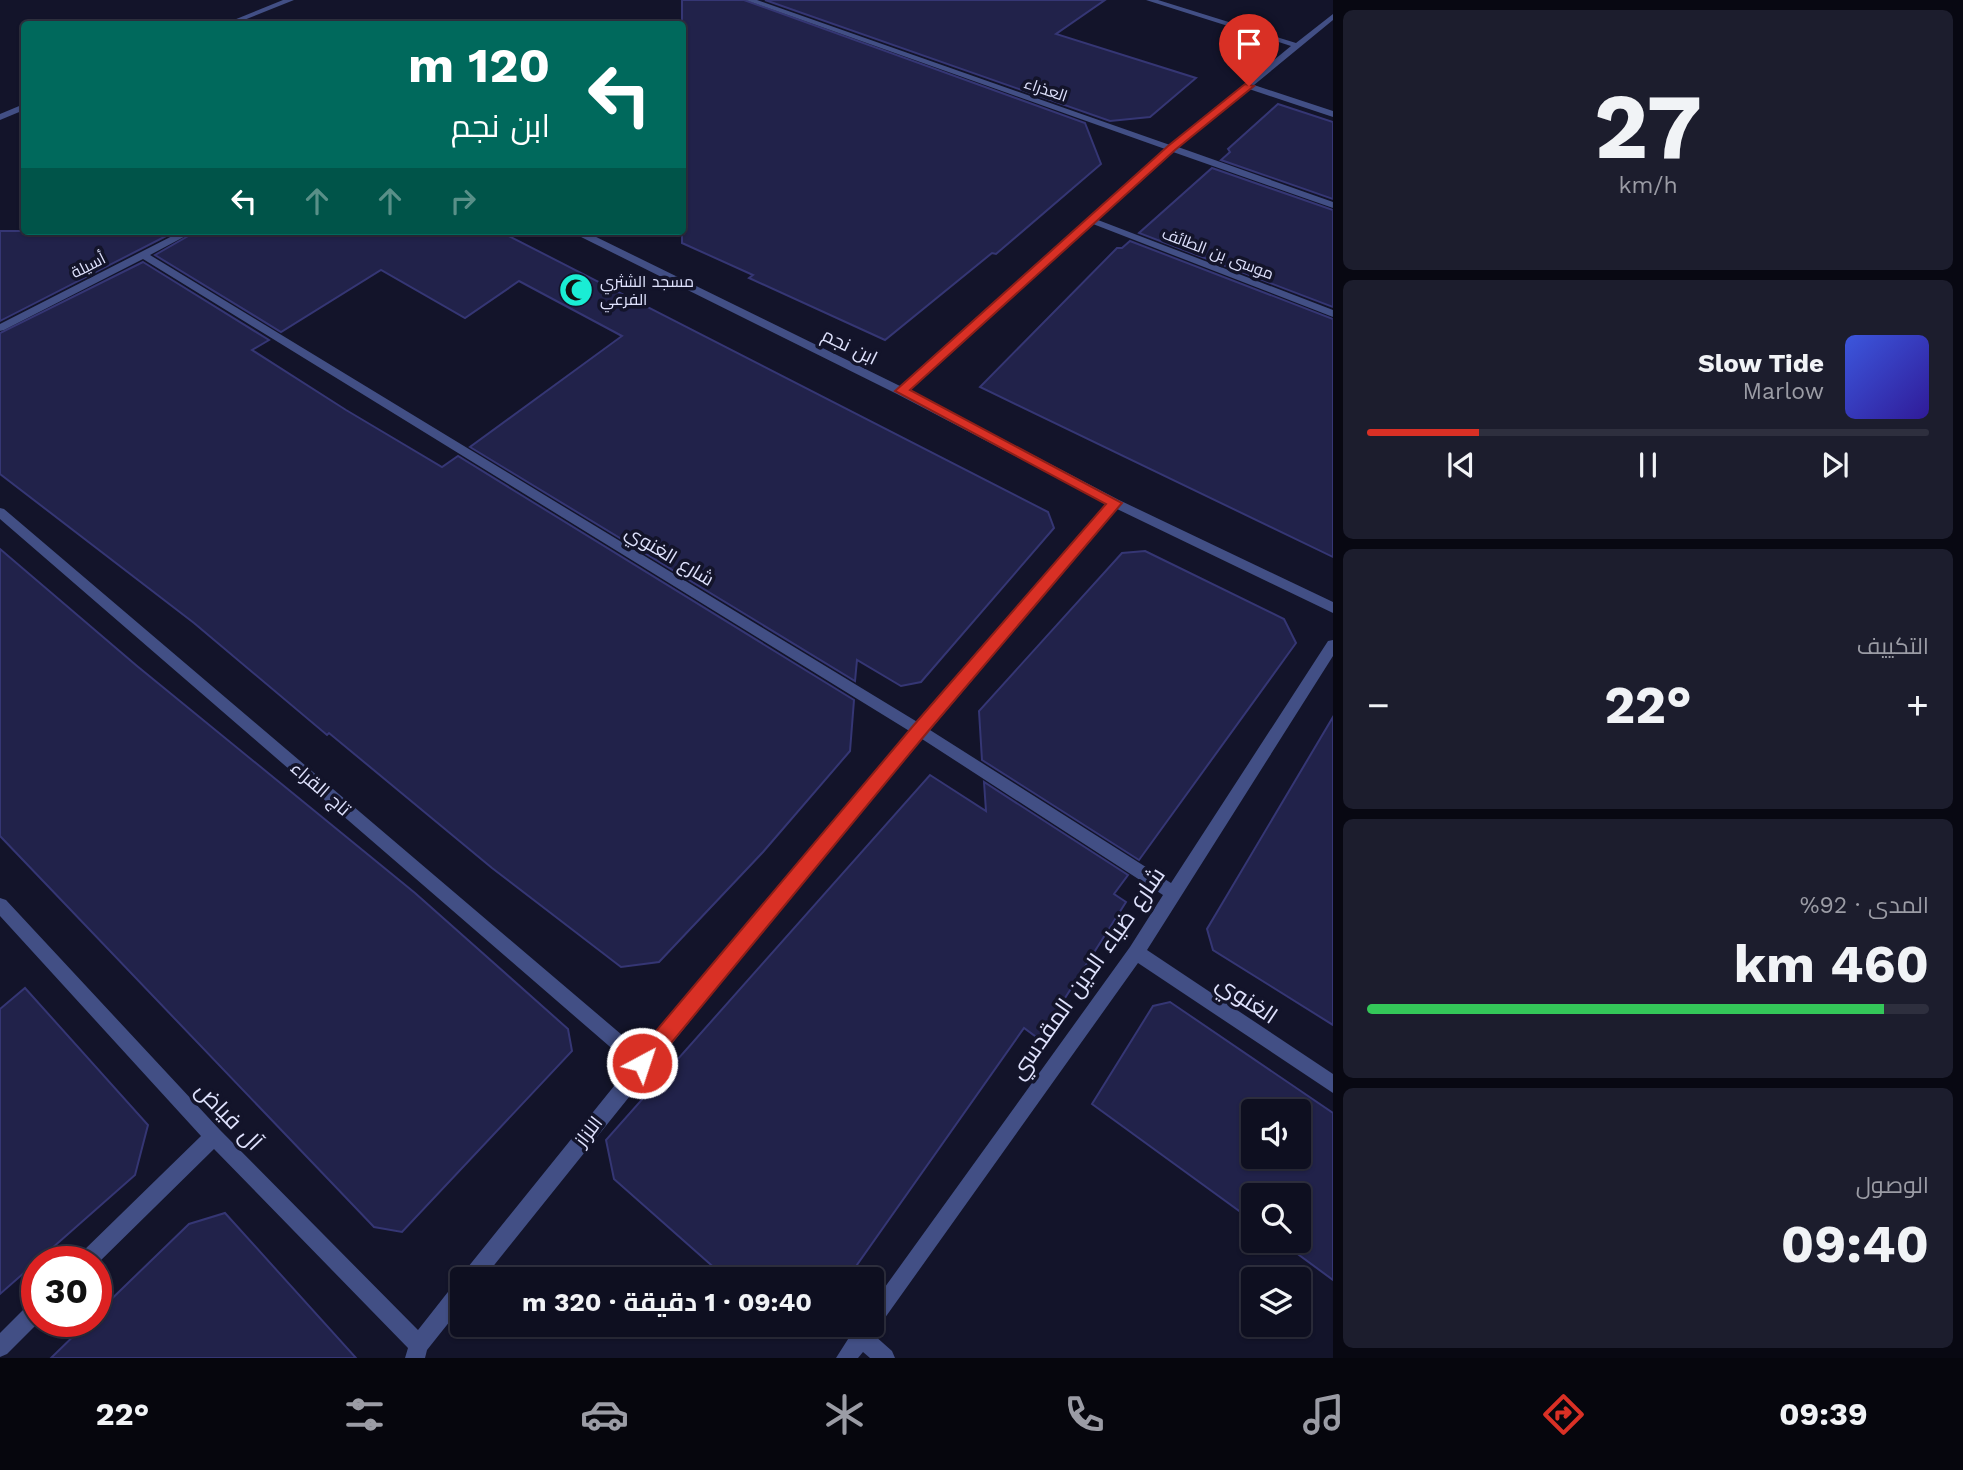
<!DOCTYPE html>
<html lang="ar">
<head>
<meta charset="utf-8">
<style>
	body { margin:0; font-family:"Work Sans",Cairo,sans-serif; background:#1c1d2d; color:#f1f3f6; direction:rtl; height:100vh; display:flex; flex-direction:column; font-size:26px; white-space:nowrap }
	* { box-sizing:border-box; margin:0 }
	p { font-size:23px; color:#9b9ca5 }
	.icon { flex:none; width:38px; height:38px; fill:none; stroke:currentColor; stroke-width:2; stroke-linecap:round; stroke-linejoin:round }
	.map { position:relative; flex:1; overflow:hidden; direction:ltr }
	.drawer { display:flex; flex-direction:column; gap:10px; padding:10px; background:#080812; width:630px }
	.drawer>* { flex:none }
	.hud { position:absolute; left:21px; top:21px; width:665px; height:214px; border-radius:7px; box-shadow:0 2px 5px #0004,0 0 0 2px #2e2f3e; direction:rtl; background:#00695c; color:#fff; overflow:hidden }
	.fabs { position:absolute; left:1241px; top:1099px; display:grid; gap:14px }
	.fabs a { display:grid; place-items:center; width:70px; height:70px; border-radius:7px; background:#0e0f20; box-shadow:0 2px 5px #0004,0 0 0 2px #2e2f3e; font-size:35px }
	.speed { position:absolute; left:21px; top:1246px; display:flex; gap:14px; font-size:35px; font-weight:700; text-align:center }
	.speed>* { display:grid; place-content:center; width:91px; height:91px; border-radius:50%; background:#0e0f20; box-shadow:0 2px 5px #0004,0 0 0 2px #2e2f3e; line-height:1 }
	.speed .limit { border:10px solid #d22; background:#fff; color:#111 }
	.pin { position:absolute; display:grid; place-items:center; width:60px; height:60px; color:#fff; margin:-72px -30px; border-radius:50% 50% 50% 0; rotate:-45deg; box-shadow:0 0 7px #0007 }
	.pin .icon { rotate:45deg }
	.me { position:absolute; width:77px; margin:-38px; rotate:40deg; stroke-linejoin:round; filter:drop-shadow(0 0 5px #0008) }
	.turn { display:flex; align-items:center; gap:24px; height:147px; padding:0 21px; font-size:32px }
	.turn .icon { width:91px; height:91px; stroke-width:2.5 }
	.turn b { display:block; font-size:49px; line-height:60px }
	.lanes { display:flex; align-items:center; height:66px; padding:0 21px; background:#0003; justify-content:center; gap:35px; direction:ltr }
	.lanes .off { opacity:.35 }
	.big { font-size:52px; font-weight:700; line-height:1.1 }
	.drawer .card { flex:1; display:flex; flex-direction:column; justify-content:center; gap:10px; min-width:0; padding:0 24px; border-radius:10px; background:#1c1d2d }
	.drawer .dial { align-items:center; gap:0 }
	.dial b { font-size:91px; line-height:1 }
	.song { display:flex; align-items:center; gap:21px }
	.cover { width:84px; height:84px; border-radius:10px; background:linear-gradient(135deg,hsl(230 70% 55%),hsl(250 70% 35%)) }
	.played { height:7px; border-radius:4px; background:linear-gradient(90deg,#d93025 20%,#2e2f3e 20%) }
	.keys { display:flex; justify-content:space-around; direction:ltr }
	.heat { display:flex; justify-content:space-between; align-items:center; font-size:38px; direction:ltr }
	.charge { height:10px; border-radius:5px; background:linear-gradient(90deg,#34c759 92%,#2e2f3e 0) }
	.trip { position:absolute; left:450px; top:1267px; width:434px; height:70px; border-radius:7px; background:#0e0f20; box-shadow:0 2px 5px #0004,0 0 0 2px #2e2f3e; font-weight:700; line-height:70px; text-align:center; direction:rtl }
	.tabs { display:flex; height:112px; justify-content:space-around; align-items:center; background:#06060d; color:#9b9ca5 }
	.tabs .icon { width:49px; height:49px }
	.tabs .current { color:#d93025 }
	.tabs b { font-size:32px; color:#f1f3f6 }
	main { display:flex; flex:1; min-height:0 }
	.map>svg:first-child { display:block }
</style>
</head>
<body>
<main>
<section class="drawer">
<div class="card dial"><b>27</b><p>km/h</p></div>
<div class="card">
<div class="song"><i class="cover"></i><div><b>Slow Tide</b><p>Marlow</p></div></div>
<div class="played"></div>
<div class="keys"><svg class="icon" aria-label="previous" viewBox="0 0 24 24"><path d="M18 5L8 12l10 7zM5 5v14"/></svg><svg class="icon" aria-label="pause" viewBox="0 0 24 24"><path d="M8 5v14M16 5v14"/></svg><svg class="icon" aria-label="next" viewBox="0 0 24 24"><path d="M6 5l10 7-10 7zM19 5v14"/></svg></div>
</div>
<div class="card"><p>التكييف</p>
<div class="heat"><a>−</a><b class="big">22°</b><a>+</a></div>
</div>
<div class="card"><p>المدى · 92%</p><b class="big">460 km</b><div class="charge"></div></div>
<div class="card"><p>الوصول</p><b class="big">09:40</b></div>
</section>
<div class="map">
<svg width="1333" height="1358" viewBox="0 0 1333 1358">
	<rect width="100%" height="100%" fill="#13142a"/>
	<g fill="#21224a" stroke="#353674" stroke-width="2" fill-rule="evenodd">
		<path d="M682,0H744L1085,123L1101,164L996,254L992,253L885,340L749,278L753,275L682,243Z"/>
		<path d="M765,0H1105L1056,34L1196,78L1150,117L1110,121Z"/>
		<path d="M1278,104L1333,122V199L1221,160L1230,152L1228,149Z"/>
		<path d="M1212,168L1333,210V307L1139,233Z"/>
		<path d="M0,231H176L0,321Z"/>
		<path d="M197,231H499L1048,512L1054,528L921,682L901,686L857,660L855,681L470,447L622,336L519,281L465,318L381,270L281,332L155,255Z"/>
		<path d="M1130,241L1333,319V557L980,387L1117,248H1122Z"/>
		<path d="M143,262L269,340L252,350L346,410L442,467L458,456L854,700L850,751L763,852L659,962L621,967L492,868L329,733L327,735L194,623L0,474V333Z"/>
		<path d="M0,549L137,666L415,893L568,1029L572,1051L402,1232L374,1227L0,836Z"/>
		<path d="M1145,551L1284,619L1296,643L1139,860L982,760L979,711L1122,553Z"/>
		<path d="M1333,717V1025L1213,950L1207,929Z"/>
		<path d="M930,775L986,811L984,782L1128,875L1114,894L1126,902L1039,1039L1024,1028L847,1279H727L614,1179L606,1140Z"/>
		<path d="M25,988L148,1125L135,1175L0,1294V1009Z"/>
		<path d="M1170,1002L1333,1113V1280L1280,1241H1298V1195H1253V1221L1092,1104L1153,1006ZM1253,1111H1298V1157H1253Z"/>
		<path d="M225,1213L356,1358H51L89,1321H96V1314L189,1224Z"/>
	</g>
	<g fill="none" stroke-linecap="round" stroke-linejoin="round">
		<g fill="#424f85" fill-rule="evenodd">
			<path d="M283,0H294L234,24H224Z"/>
			<path d="M746,0H757L1170,145L1291,46L1146,0H1158L1296,43L1333,14V20L1254,85L1333,111V117L1249,89L1178,147L1333,202V208L1173,152L1098,220L1333,310V317L1093,224L909,390L1119,500L1333,602V613L1117,509L930,730L1171,883L1328,641L1333,640V656L1147,950L1333,1074V1093L1138,963L877,1329L874,1335L892,1351L895,1358H870L863,1352L858,1358H836L857,1325H872V1305L1130,947L1163,895L922,739L715,990L483,1279H462V1306L427,1350L425,1358H405L408,1348L214,1149L96,1265V1262H76L79,1255L201,1136L0,916V898L6,900L220,1130L418,1330L455,1283L462,1280L461,1279L464,1272L631,1065L0,519V508L4,509L642,1052L911,732L143,259L4,330L0,331V324L182,231H195L150,255L919,723L1107,504L897,394L573,233L571,231H584L900,386L1165,149Z"/>
			<path d="M24,104V110L0,120V114Z"/>
			<path d="M37,1300V1321H40L7,1354L0,1357V1333L30,1303Z"/>
		</g>
	</g>
	<path fill="#d93025" stroke="#8d1f18" stroke-width="2" d="M1245,84L1254,86L1175,150L910,390L1122,503L925,735L649,1070L642,1073L635,1070L632,1063L635,1056L913,726L1106,504L895,391L1168,146Z"/>
	<defs>
		<g id="mosque-disc" transform="scale(1.75)"><circle r="9.5" fill="#1aedd4" stroke="#13142a"/><path d="M3.5-4.9A6 6 0 1 0 3.5 4.9A5 5 0 1 1 3.5-4.9Z" fill="#111"/></g>
	</defs>
	<g fill-rule="evenodd">
		<use href="#mosque-disc" x="576" y="290"/>
	</g>
	<g text-anchor="middle" stroke-width="7" stroke-linejoin="round" paint-order="stroke">
		<g font-size="16" fill="#dfe2fd" stroke="#13142a">
			<text transform="translate(1046 89) rotate(19)" y="6">العذراء</text>
			<text transform="translate(1218 253) rotate(21)" y="6">موسى بن الطائف</text>
			<text transform="translate(88 265) rotate(-27)" y="6">أسيلة</text>
		</g>
		<g font-size="16" fill="#dfe2fd" stroke="#13142a" text-anchor="start">
			<text x="600" y="287">مسجد الشثري<tspan x="600" dy="18">الفرعي</tspan></text>
		</g>
		<g font-size="19" fill="#dfe2fd" stroke="#13142a">
			<text transform="translate(850 346) rotate(26)" y="7">ابن نجم</text>
			<text transform="translate(670 555) rotate(31)" y="7">شارع الغنوي</text>
			<text transform="translate(321 788) rotate(41)" y="7">تاج القراء</text>
			<text transform="translate(588 1131) rotate(-52)" y="7">اللزاز</text>
		</g>
		<g font-size="23" fill="#dfe2fd" stroke="#13142a">
			<text transform="translate(1087 973) rotate(-55)" y="8">شارع ضياء الدين المقدسي</text>
			<text transform="translate(1247 999) rotate(34)" y="8">الغنوي</text>
			<text transform="translate(229 1116) rotate(46)" y="8">آل فياض</text>
		</g>
	</g>
</svg>
<div class="fabs">
<a><svg class="icon" aria-label="sound" viewBox="0 0 24 24"><path d="M4 9h4l5-4v14l-5-4H4zM17 9q2 3 0 6"/></svg></a>
<a><svg class="icon" aria-label="search" viewBox="0 0 24 24"><circle cx="10" cy="10" r="6"/><path d="M15 15l6 6"/></svg></a>
<a><svg class="icon" aria-label="layers" viewBox="0 0 24 24"><path d="M12 4l9 5-9 5-9-5zM3 14l9 5 9-5"/></svg></a>
</div>
<div class="speed"><div class="limit">30</div></div>
<div class="pin" style="left:1249px;top:86px;background:#d93025"><svg class="icon" aria-label="arrive" viewBox="0 0 24 24"><path d="M6 21V4h12l-3 4 3 4H6"/></svg></div>
<svg class="me" style="left:642px;top:1063px" viewBox="-20 -20 40 40"><circle r="17" fill="#d93025" stroke="#fff" stroke-width="3"/><path d="M0-11L8 9 0 5-8 9z" fill="#fff"/></svg>
<div class="trip">09:40 · 1 دقيقة · 320 m</div>
<div class="hud">
<div class="turn"><svg class="icon" aria-label="left" viewBox="0 0 24 24"><path d="M17 20v-9H6M10 6l-5 5 5 5"/></svg><div><b>120 m</b>ابن نجم</div></div>
<div class="lanes"><svg class="icon" aria-label="left" viewBox="0 0 24 24"><path d="M17 20v-9H6M10 6l-5 5 5 5"/></svg><svg class="icon off" aria-label="ahead" viewBox="0 0 24 24"><path d="M12 20V5M6 11l6-6 6 6"/></svg><svg class="icon off" aria-label="ahead" viewBox="0 0 24 24"><path d="M12 20V5M6 11l6-6 6 6"/></svg><svg class="icon off" aria-label="right" viewBox="0 0 24 24"><path d="M7 20v-9h11M14 6l5 5-5 5"/></svg></div>
</div>
</div>
</main>
<nav class="tabs">
<b>09:39</b>
<svg class="icon current" aria-label="directions" viewBox="0 0 24 24"><path d="M12 3l9 9-9 9-9-9zM9 14v-3h6M13 9l2 2-2 2"/></svg>
<svg class="icon" aria-label="music" viewBox="0 0 24 24"><path d="M9 18V5l10-2v13"/><circle cx="6" cy="18" r="3"/><circle cx="16" cy="16" r="3"/></svg>
<svg class="icon" aria-label="phone" viewBox="0 0 24 24"><path d="M5 4h4l2 5-3 2q2 4 5 5l2-3 5 2v4C11 20 4 13 5 4z"/></svg>
<svg class="icon" aria-label="climate" viewBox="0 0 24 24"><path d="M12 3v18M4 7l16 10M4 17L20 7"/></svg>
<svg class="icon" aria-label="car" viewBox="0 0 24 24"><path d="M5 17H2v-5l4-1 3-4h7l3 4 3 1v5h-3M9 17h6M6 11h13"/><circle cx="7" cy="17" r="2"/><circle cx="17" cy="17" r="2"/></svg>
<svg class="icon" aria-label="filters" viewBox="0 0 24 24"><path d="M4 7h16M4 17h16"/><circle cx="9" cy="7" r="2"/><circle cx="15" cy="17" r="2"/></svg>
<b>22°</b>
</nav>
</body>
</html>
